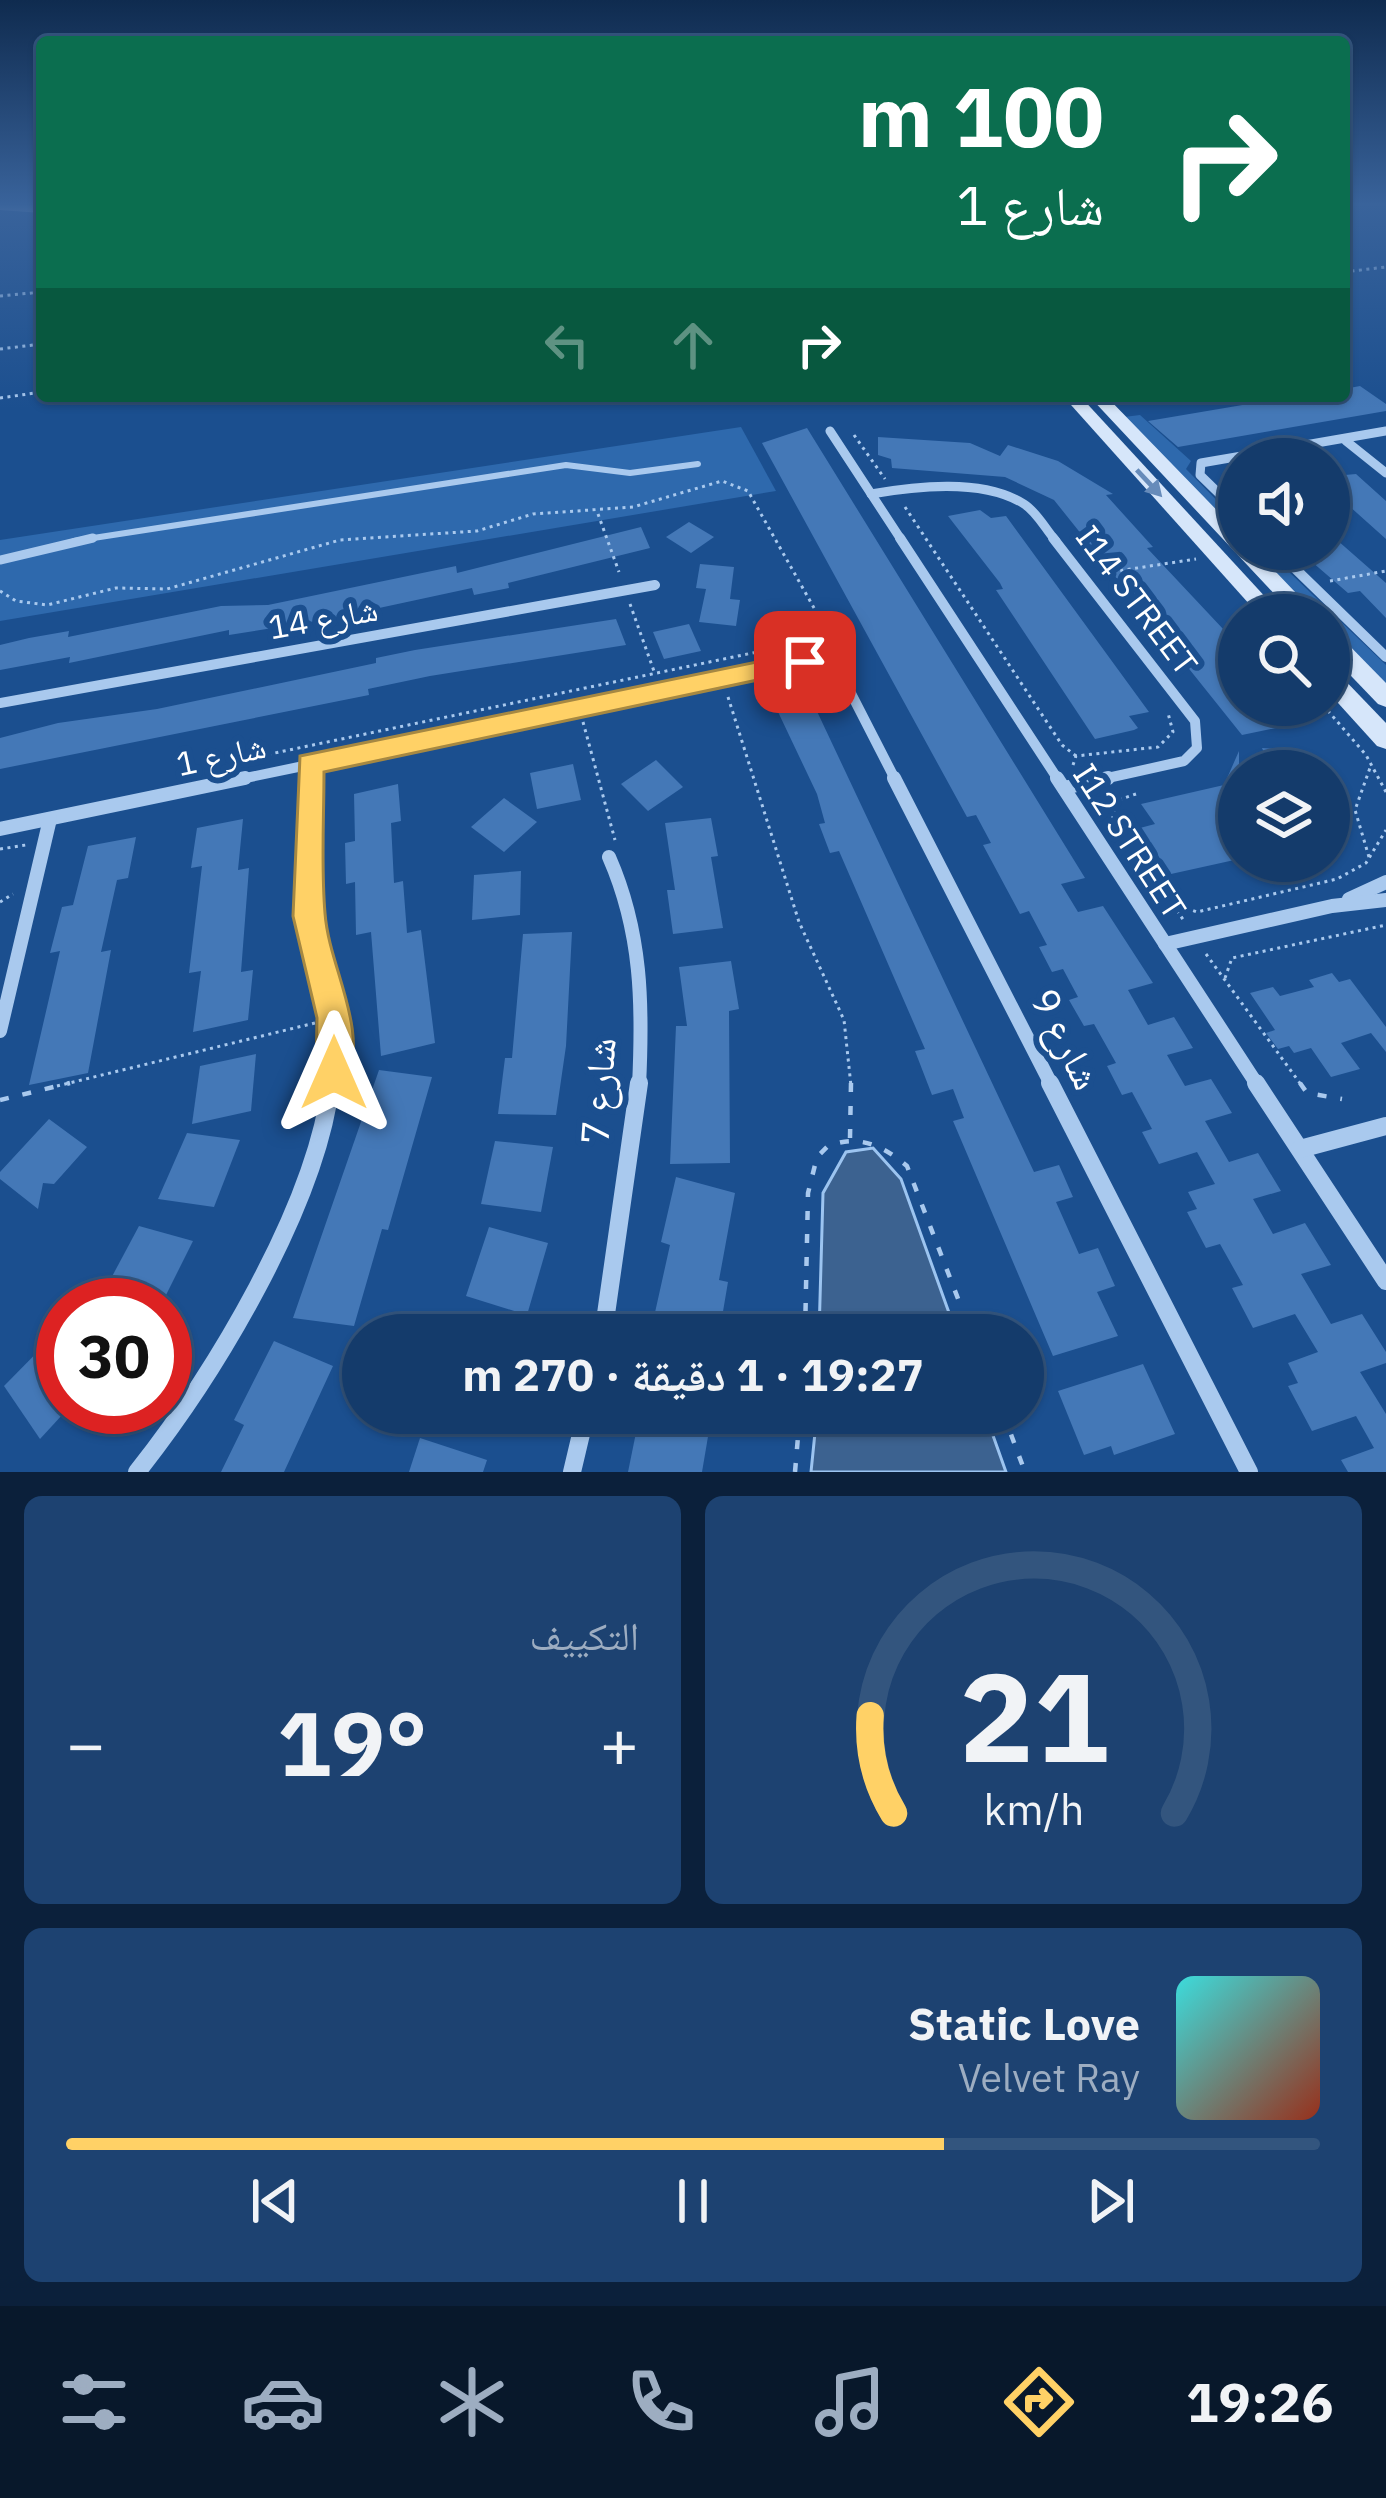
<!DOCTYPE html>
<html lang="ar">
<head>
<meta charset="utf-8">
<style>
	body { margin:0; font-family:"IBM Plex Sans","Noto Naskh Arabic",sans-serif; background:#1d4271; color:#f1f3f6; direction:rtl; height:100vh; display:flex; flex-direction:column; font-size:45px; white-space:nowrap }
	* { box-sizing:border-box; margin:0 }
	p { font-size:39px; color:#9dadc1 }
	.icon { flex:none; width:66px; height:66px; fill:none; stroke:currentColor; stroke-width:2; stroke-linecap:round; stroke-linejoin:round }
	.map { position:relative; height:1472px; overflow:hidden; direction:ltr }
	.side { display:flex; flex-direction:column; gap:24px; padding:24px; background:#0b203b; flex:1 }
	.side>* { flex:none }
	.guide { position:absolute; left:36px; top:36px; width:1314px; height:366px; border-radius:12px; box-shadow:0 3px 9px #0004,0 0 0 3px #33557e; direction:rtl; background:#0b6e4f; color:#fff; overflow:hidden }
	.tools { position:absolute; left:1218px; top:438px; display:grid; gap:24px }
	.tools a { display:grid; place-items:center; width:132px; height:132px; border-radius:50%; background:#143b6b; box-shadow:0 3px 9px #0004,0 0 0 3px #33557e; font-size:60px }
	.speed { position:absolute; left:36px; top:1278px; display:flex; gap:24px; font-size:60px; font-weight:700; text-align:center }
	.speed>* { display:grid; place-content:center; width:156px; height:156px; border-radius:50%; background:#143b6b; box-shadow:0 3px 9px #0004,0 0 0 3px #33557e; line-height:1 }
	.speed .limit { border:18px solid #d22; background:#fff; color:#111 }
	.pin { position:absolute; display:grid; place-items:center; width:102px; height:102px; color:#fff; margin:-51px; border-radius:24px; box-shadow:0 6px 18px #0006 }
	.me { position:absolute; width:132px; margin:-66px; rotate:0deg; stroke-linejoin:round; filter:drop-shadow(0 0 9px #0008) }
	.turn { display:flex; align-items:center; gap:42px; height:252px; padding:0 48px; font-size:54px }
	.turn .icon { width:156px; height:156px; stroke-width:2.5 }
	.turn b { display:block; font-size:84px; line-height:102px }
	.lanes { display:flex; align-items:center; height:114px; padding:0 48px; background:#0003; justify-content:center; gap:60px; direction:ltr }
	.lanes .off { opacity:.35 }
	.big { font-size:90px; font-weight:700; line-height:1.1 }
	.side .tile { flex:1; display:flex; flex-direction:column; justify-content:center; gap:18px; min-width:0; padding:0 42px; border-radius:18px; background:#1d4271 }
	.side .dial { align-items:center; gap:0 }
	.dial svg { height:312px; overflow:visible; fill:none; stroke:#33557e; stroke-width:7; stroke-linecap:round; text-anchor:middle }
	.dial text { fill:#f1f3f6; stroke:none }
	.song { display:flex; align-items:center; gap:36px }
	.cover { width:144px; height:144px; border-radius:18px; background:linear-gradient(135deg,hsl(180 70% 55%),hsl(10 70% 35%)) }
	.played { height:12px; border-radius:6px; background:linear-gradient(90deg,#ffd166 70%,#33557e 70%) }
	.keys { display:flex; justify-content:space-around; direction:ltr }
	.heat { display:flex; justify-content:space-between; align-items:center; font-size:66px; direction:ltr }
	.side .tiles { flex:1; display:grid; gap:24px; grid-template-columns:1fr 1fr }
	.tile:last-child { grid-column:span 2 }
	.trip { position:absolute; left:342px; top:1314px; width:702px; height:120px; border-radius:60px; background:#143b6b; box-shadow:0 3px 9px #0004,0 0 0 3px #33557e; font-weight:700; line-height:120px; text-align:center; direction:rtl }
	.tab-bar { display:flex; height:192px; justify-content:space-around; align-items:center; background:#08182b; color:#9dadc1 }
	.tab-bar .icon { width:84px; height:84px }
	.tab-bar .current { color:#ffd166 }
	.tab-bar b { font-size:54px; color:#f1f3f6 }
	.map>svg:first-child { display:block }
</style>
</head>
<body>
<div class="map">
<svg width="1386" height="1472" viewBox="0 0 1386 1472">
	<rect width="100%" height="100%" fill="#1b4f8f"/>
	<g fill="#2e69ad">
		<path d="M1140,415L1191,461L1186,469L1239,523V536L1124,417Z"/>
		<path d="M741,427L776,491L0,621V540Z"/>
		<path d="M1252,549H1265L1386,665V688L1329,629V615H1316Z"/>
	</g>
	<g fill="#3c6290" stroke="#9cc4f0" stroke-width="3">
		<path d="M873,1148L901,1179L957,1335H819L823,1193L846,1152Z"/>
		<path d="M817,1413H985L1006,1472H811Z"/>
	</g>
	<g fill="#4478b7">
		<path d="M1360,386L1386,404V411L1178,447L1148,421L1296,396H1344V389Z"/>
		<path d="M807,428L1085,878L1061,884L1078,912L1103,906L1153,983L1128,990L1148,1025L1174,1017L1193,1048L1167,1055L1185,1086L1211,1079L1232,1113L1205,1121L1229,1162L1258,1153L1281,1191L1253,1199L1273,1234L1305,1223L1331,1265L1301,1274L1331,1324L1362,1314L1386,1352V1363L1360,1372L1386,1414V1472H1348L1341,1460L1374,1448L1356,1416L1312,1431L1288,1386L1298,1383L1288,1363L1318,1352L1295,1314L1253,1328L1232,1288L1243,1285L1220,1244L1206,1248L1187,1212L1197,1209L1188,1192L1215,1184L1197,1152L1159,1164L1142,1132L1152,1129L1132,1092L1122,1095L1107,1066L1116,1063L1094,1024L1084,1026L1069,1000L1078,997L1063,969L1052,972L1039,947L1047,945L1029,911L1020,914L983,845L991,843L976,815L967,817L762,443Z"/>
		<path d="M878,437L970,443L1000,456L1008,445L1058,461L1113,494L1106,495L1153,547L1147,548L1239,646V705L1290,706L1305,722L1242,735L1054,500L1005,477L892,468L891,459L878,455Z"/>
		<path d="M1329,461L1345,475L1356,474L1386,501V539L1329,488Z"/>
		<path d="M980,510L991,518L1006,516L1149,712L1129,716L1138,728L1134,730L1095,739L996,590L1003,589L1000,583L948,516Z"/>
		<path d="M689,522L714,537L691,553L666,537Z"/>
		<path d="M641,527L650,548L508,583L509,588L474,595L472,588L328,619L229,635V630L69,663L70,657L0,670V645L29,638L69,631L68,637L221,606L268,605L456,566L457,573Z"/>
		<path d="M1329,533L1386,583V618L1360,591L1348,593L1297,549H1329Z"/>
		<path d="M700,564L734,567L730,599L740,600L736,626L699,622L706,589L696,588Z"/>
		<path d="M616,619L626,645L430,676L368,689L369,695L0,769V738L58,723L157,709L376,663V658L415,650Z"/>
		<path d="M689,624L701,651L664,659L653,632Z"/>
		<path d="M806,688L1034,1172L1059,1165L1073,1197L1056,1202L1079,1254L1098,1248L1115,1286L1097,1292L1118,1336L1053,1356L953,1121L964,1118L953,1089L932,1095L915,1051L925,1049L839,851L830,853L819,824L825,823L817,794L770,695Z"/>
		<path d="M1262,748L1305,751L1315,771H1272Z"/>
		<path d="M1239,751V806L1219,811L1239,836V859L1171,874L1142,833L1140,828L1155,824L1141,804L1224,785Z"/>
		<path d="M656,760L683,787L648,811L621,784Z"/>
		<path d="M573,764L581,800L537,809L530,773Z"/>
		<path d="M398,784L401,821L391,823L394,883L403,881L407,933L421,930L435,1043L381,1056L371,932L356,935L355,882L346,884L345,843L355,841L354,794Z"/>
		<path d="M504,798L537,822L504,852L471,827Z"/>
		<path d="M711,818L718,856L711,857L723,928L673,934L667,890H675L665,823Z"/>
		<path d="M243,819L238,870L249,868L241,972L253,970L248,1020L193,1032L201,971L189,973L202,866L191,868L197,828Z"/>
		<path d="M136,837L128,878L117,880L101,952L111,950L88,1073L29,1085L60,951L50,953L62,907L73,905L88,846Z"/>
		<path d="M521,871L520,915L472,920L474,875Z"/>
		<path d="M572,932L566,1046L556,1115L498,1114L505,1058H512L523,934Z"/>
		<path d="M731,961L739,1009L729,1011L730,1163L670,1164L676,1026H687L679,967Z"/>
		<path d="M1332,973L1339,982L1350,979L1386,1027V1052L1371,1033L1341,1043L1360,1069L1331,1077L1311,1048L1294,1053L1289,1046L1278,1049L1266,1033L1275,1030L1250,993L1273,987L1280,996L1314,987L1309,980Z"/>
		<path d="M256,1054L251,1111L192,1124L200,1066Z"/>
		<path d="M379,1070L432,1077L388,1230L382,1229L354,1326L293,1318Z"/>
		<path d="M49,1119L87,1147L54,1184L43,1183L38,1209L0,1179V1172Z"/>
		<path d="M187,1133L240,1140L214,1207L158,1199Z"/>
		<path d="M495,1141L553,1147L541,1212L481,1204Z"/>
		<path d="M676,1177L735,1193L719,1280L728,1282L719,1335H650L670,1245L661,1242Z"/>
		<path d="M139,1226L193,1241L161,1305L100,1299Z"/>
		<path d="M489,1227L548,1243L527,1315L466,1296Z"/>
		<path d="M63,1326V1414L40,1439L4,1386Z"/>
		<path d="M274,1341L333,1366L284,1472H221L244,1425L234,1420Z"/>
		<path d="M1143,1364L1175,1434L1114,1455L1111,1446L1084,1455L1058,1391Z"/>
		<path d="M640,1413H712L702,1472H628Z"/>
		<path d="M420,1438L487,1460L483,1472H409Z"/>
	</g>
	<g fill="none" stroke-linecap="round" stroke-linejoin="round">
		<g stroke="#a9c9ee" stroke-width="3" stroke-dasharray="3 4.5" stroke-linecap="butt">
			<path d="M1344,272L1386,267"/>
			<path d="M0,296L42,292"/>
			<path d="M0,349L42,344"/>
			<path d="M0,398L42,392"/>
			<path d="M854,435L885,479"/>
			<path d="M905,507L1062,745L1076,756"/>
			<path d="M598,514L619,572"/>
			<path d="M1098,574L1196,559"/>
			<path d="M1330,581L1386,571"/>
			<path d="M0,591L16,601L47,605L116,588L167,589L340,540L477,531L533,514L633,507L722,481L748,491L818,615L828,651"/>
			<path d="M630,604L655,674"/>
			<path d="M728,697L799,922L844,1020L851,1086"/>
			<path d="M1323,705L1366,755L1386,792"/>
			<path d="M583,722L615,840"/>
			<path d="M246,759L824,638"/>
			<path d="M1073,765L1076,756L1158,747L1173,732L1168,713"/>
			<path d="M1136,794L1115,801L1113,817L1172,903L1197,912L1337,879L1366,863L1386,830"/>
			<path d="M1096,798L1114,809"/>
			<path d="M0,849L26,845"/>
			<path d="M1369,857L1355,810L1371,765"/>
			<path d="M0,902L13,894"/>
			<path d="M1173,904L1184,921"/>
			<path d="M1206,954L1302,1086"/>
			<path d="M1225,978L1232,958L1386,925"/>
			<path d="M57,1086L315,1023"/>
		</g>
		<g stroke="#a9c9ee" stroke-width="4.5" stroke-dasharray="9 14" stroke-linecap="butt">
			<path d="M1300,1083L1307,1093L1342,1099"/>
			<path d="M0,1100L70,1083"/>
			<path d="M850,1138L851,1083"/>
			<path d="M805,1335L808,1193L817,1157L827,1147C857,1133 884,1146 907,1166L972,1335"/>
			<path d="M1003,1413L1025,1472"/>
			<path d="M795,1472L800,1413"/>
		</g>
		<path stroke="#a9c9ee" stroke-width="6" d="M74,541L566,465L630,473L698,464"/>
		<path stroke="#a9c9ee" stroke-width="9" d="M0,560L93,538"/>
		<g stroke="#a9c9ee" stroke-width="9">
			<path d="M830,431L902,541"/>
			<path d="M1346,441L1386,473"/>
			<path d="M871,494C916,486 983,478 1024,504C1037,512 1046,530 1056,541"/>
			<path d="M1239,513L1200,475L1201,463L1386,431"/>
		</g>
		<g stroke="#a9c9ee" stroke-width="10">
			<path d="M900,538L1059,781"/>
			<path d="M1053,538L1195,721L1197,748L1184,761L1094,781"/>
			<path d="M1275,549L1386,657"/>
			<path d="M0,703L655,585"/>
			<path d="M231,781L805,662L838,668L896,781"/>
			<path d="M310,781V764"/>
		</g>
		<g stroke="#a9c9ee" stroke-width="14">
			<path d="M310,778L308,901L335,1029L331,1086"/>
			<path d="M894,778L1052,1086"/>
			<path d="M1057,778L1258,1086"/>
			<path d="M1064,788L1108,778"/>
			<path d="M0,829L245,778"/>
			<path d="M609,857C642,932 643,1005 639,1086"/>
			<path d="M1349,899L1386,882"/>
			<path d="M1165,944L1332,906L1386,900"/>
			<path d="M0,1031L50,819"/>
		</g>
		<g stroke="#a9c9ee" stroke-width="18">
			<path d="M1050,1083L1249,1472"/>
			<path d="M1256,1083L1386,1281"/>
			<path d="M1300,1149L1386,1126"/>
			<path d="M603,1335L639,1083"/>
			<path d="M137,1472C214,1375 316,1207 331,1083"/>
			<path d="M572,1472L586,1413"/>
		</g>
		<g fill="#d6e6fa" fill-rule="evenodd">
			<path d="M0,203L42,205V213L0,210Z"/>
			<path d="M1063,396H1080L1282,615H1259Z"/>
			<path d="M1089,396H1106L1239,533V549H1254L1317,615H1294Z"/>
			<path d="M1329,631L1337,633L1386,683V707L1378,704L1329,653Z"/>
			<path d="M1329,670L1337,672L1386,723V749L1377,746L1329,693Z"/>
		</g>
	</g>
	<defs><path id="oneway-solid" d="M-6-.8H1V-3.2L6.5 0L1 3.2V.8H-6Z" transform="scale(3)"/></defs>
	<use fill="#668bba" href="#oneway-solid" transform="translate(1149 483) rotate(47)"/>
	<linearGradient id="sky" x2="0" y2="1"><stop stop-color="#0f2b4f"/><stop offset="0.5" stop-color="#39639b"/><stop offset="1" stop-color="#39639b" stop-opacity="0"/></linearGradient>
	<rect width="1386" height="409" fill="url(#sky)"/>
	<path fill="#ffd166" stroke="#a68842" stroke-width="3" d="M805,652L814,655V668L324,772C324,819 321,866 325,913C329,969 370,1028 346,1086L334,1091L321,1086L316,1073L317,1018L293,916L300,756Z"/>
	<g text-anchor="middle" stroke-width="12" stroke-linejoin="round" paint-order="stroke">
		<g font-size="33" fill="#fff" stroke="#1b4f8f">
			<text transform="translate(1137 600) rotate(53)" y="12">I14 STREET</text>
			<text transform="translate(323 618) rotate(-10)" y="12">شارع 14</text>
			<text transform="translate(221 755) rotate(-12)" y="12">شارع 1</text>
			<text transform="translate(1130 841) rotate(57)" y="12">I12 STREET</text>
		</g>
		<g font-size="39" fill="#fff" stroke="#1b4f8f">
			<text transform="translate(1066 1039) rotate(63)" y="14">شارع 9</text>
			<text transform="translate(598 1091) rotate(-86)" y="14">شارع 7</text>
		</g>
	</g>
</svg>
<div class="tools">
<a><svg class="icon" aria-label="sound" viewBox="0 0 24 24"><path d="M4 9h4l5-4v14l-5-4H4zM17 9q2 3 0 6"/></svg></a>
<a><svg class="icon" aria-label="search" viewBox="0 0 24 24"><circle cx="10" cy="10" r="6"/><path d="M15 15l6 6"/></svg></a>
<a><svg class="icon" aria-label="layers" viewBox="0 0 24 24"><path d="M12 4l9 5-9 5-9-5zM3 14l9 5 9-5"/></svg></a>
</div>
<div class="speed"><div class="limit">30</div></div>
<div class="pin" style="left:805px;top:662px;background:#d93025"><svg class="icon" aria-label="arrive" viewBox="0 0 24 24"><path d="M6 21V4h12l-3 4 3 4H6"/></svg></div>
<svg class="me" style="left:334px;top:1073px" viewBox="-20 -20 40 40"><path d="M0-17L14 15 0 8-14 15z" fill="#ffd166" stroke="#fff" stroke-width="4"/></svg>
<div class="trip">19:27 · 1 دقيقة · 270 m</div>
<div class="guide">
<div class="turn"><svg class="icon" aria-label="right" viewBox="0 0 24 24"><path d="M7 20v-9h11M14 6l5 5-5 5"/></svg><div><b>100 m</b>شارع 1</div></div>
<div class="lanes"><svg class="icon off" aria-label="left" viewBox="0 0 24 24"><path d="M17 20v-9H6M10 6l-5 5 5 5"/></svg><svg class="icon off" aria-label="ahead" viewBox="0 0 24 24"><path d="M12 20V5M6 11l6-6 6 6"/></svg><svg class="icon" aria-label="right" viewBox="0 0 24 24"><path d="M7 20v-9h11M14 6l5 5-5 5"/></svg></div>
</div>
</div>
<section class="side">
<div class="tiles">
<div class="tile dial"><svg viewBox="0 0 100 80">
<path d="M14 69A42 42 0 1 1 86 69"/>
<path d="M14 69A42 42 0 0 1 8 44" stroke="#ffd166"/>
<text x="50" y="56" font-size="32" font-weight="700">21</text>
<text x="50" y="72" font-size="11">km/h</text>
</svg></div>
<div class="tile"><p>التكييف</p>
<div class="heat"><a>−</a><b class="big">19°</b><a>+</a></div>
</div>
<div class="tile">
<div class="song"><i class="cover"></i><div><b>Static Love</b><p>Velvet Ray</p></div></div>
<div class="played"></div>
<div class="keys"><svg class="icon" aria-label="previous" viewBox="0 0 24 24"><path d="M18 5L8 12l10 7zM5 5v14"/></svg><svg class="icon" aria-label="pause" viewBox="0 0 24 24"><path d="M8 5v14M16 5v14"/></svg><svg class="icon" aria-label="next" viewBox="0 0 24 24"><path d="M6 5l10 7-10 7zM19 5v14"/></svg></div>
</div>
</div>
</section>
<nav class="tab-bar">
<b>19:26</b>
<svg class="icon current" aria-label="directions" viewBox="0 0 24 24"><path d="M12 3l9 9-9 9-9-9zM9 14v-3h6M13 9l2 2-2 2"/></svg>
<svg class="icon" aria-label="music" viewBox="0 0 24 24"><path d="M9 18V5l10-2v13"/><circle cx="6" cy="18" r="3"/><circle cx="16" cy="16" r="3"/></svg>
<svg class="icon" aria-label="phone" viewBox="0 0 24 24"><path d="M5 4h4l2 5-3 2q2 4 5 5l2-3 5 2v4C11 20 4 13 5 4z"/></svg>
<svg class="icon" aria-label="climate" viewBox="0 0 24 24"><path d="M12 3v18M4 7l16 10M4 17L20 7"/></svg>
<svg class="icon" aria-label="car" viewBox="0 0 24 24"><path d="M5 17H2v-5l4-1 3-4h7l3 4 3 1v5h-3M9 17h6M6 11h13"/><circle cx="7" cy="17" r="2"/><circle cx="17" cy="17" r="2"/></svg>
<svg class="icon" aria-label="filters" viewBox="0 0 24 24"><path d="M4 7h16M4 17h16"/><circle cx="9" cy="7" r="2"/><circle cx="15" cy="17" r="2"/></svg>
</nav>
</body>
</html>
